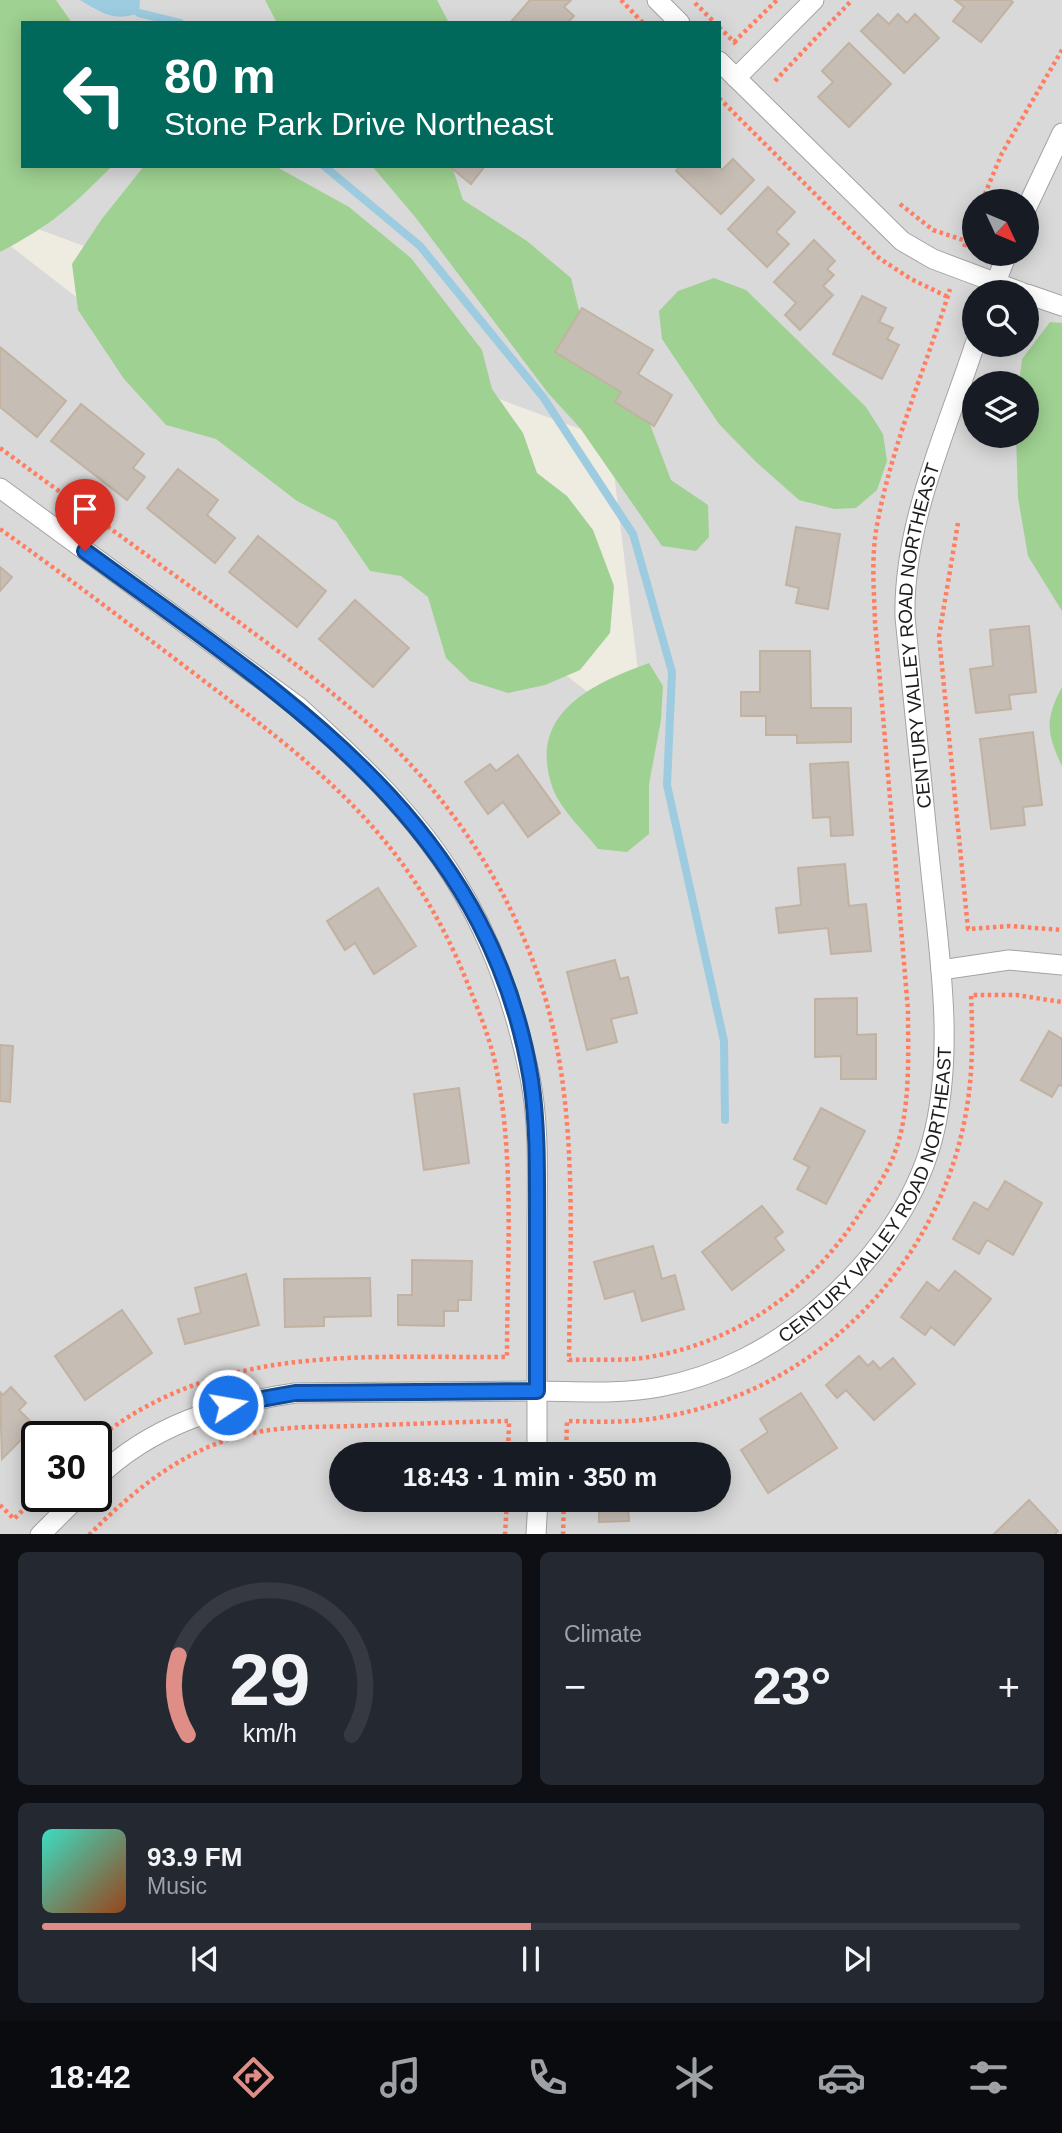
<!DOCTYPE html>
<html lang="en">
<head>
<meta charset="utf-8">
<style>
	body { margin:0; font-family:Arial,sans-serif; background:#242831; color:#f1f3f6; height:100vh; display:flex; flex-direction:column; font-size:26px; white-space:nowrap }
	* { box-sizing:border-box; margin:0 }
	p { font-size:23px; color:#9ea1a6 }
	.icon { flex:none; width:38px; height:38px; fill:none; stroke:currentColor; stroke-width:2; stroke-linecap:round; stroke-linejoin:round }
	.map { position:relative; height:1534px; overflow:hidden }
	.panel { display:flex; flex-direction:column; gap:18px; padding:18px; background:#0d0f14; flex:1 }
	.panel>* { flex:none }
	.top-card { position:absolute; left:21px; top:21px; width:700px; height:147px; border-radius:0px; box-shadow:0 4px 18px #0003; background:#00695c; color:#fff; overflow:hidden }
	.needle { width:46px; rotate:134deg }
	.fabs { position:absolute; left:962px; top:189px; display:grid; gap:14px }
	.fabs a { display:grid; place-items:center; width:77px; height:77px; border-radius:50%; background:#171b24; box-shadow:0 4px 18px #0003; font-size:35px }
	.speed { position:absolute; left:21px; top:1421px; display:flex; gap:14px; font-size:35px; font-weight:700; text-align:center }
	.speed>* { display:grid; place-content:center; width:91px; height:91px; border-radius:50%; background:#171b24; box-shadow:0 4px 18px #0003; line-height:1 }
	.speed .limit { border:4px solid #111; border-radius:10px; background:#fff; color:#111 }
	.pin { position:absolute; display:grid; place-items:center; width:60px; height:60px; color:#fff; margin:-72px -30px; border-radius:50% 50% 50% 0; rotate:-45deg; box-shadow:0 0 7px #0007 }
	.pin .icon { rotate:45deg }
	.me { position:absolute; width:77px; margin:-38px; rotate:78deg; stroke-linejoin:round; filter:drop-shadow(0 0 5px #0008) }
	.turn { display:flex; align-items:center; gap:24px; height:147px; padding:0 28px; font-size:32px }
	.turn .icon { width:91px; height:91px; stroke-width:2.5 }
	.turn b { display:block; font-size:49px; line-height:60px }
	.big { font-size:52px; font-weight:800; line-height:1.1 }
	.panel .card { flex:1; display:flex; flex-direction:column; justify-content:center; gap:10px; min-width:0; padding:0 24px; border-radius:10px; background:#242831 }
	.panel .dial { align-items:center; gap:0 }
	.dial svg { height:182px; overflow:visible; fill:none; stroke:#363941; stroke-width:7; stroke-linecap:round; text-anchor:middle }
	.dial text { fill:#f1f3f6; stroke:none }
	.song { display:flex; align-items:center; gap:21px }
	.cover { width:84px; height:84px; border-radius:10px; background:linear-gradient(135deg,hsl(170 70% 55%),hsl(20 70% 35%)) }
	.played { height:7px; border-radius:4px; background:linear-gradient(90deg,#df8d87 50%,#363941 50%) }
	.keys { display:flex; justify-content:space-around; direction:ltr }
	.heat { display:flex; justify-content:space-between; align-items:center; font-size:38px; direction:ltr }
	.panel .tiles { flex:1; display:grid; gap:18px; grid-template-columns:1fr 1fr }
	.card:last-child { grid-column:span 2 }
	.trip { position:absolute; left:329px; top:1442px; width:402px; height:70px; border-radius:35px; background:#171b24; box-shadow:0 4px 18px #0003; font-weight:800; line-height:70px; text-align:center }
	.tab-bar { display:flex; height:112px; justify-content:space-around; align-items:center; background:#090b0e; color:#9ea1a6 }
	.tab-bar .icon { width:49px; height:49px }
	.tab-bar .selected { color:#df8d87 }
	.tab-bar b { font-size:32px; color:#f1f3f6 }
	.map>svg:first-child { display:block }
</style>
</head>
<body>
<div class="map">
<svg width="1062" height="1535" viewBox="0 0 1062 1535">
	<rect width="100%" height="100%" fill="#eeebe1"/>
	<path fill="#dad9d9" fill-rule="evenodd" d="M0,0H1062V1534H0V238L646,737L610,440L0,215ZM23,23H719V166H23ZM975,201H1027V254H975ZM975,292H1027V345H975ZM975,383H1027V436H975ZM37,1437H96V1496H37ZM341,1454H719V1500H341Z"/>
	<g fill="#9fd192">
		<path d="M0,0H56L72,23H23V166H112C73,206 50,226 0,252Z"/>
		<path d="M265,0H437L449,23H277Z"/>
		<path d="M144,166H275L349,207L411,258L482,350L492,389L523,433L537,473L567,496L593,530L614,586L610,633L580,670L545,685L508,693L470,681L446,658L428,597L401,576L370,571L336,521L297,501L216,439L166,425L124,379L78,310L72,264L101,220Z"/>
		<path d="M372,166H452L463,200L527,241L571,278L584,330L645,411L671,480L708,505L709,537L696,551L662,546L580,428L548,393L416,218Z"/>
		<path d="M714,278L746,290L866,407L883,434L887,461L877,490L856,508L834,509L799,500L756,462L719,424L662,339L659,311L678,291Z"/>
		<path d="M1050,322L1062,323V611L1028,556L1018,498L1016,436H1027V383H1019L1022,359Z"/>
		<path d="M649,663L663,686L661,720L649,784V834L627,852L598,849C584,831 561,810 553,789C526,714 591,684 649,663Z"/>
		<path d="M1062,687V766C1046,733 1045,719 1062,687Z"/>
	</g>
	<path fill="#9dcbe0" d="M80,0H140L139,13C113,22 102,13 80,0Z"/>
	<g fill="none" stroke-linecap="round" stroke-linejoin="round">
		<g stroke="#9dcbe0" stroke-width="8">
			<path d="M139,13L180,23"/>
			<path d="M324,166L420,246L543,397L633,534L672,672L667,785L724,1041L725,1120"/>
		</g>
	</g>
	<g fill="#c6bdb4" stroke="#c1b2a2" stroke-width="2">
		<path d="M530,0H571L564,7L574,16L567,23H510Z"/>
		<path d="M955,0H1010L1013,2L981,42L953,21L964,7Z"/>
		<path d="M878,14L889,24L898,14L907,23L915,14L939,38L904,73L861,31Z"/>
		<path d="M849,43L891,84L849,127L818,97L833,82L822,71Z"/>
		<path d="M733,159L754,180L721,214L676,171L680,166H718L722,170Z"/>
		<path d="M449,166H485L471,184Z"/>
		<path d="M768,187L795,212L776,232L789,244L767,267L728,229Z"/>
		<path d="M814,240L835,261L827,269L834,275L823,286L833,295L800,330L785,315L796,303L774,282Z"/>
		<path d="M862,296L886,308L879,322L893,328L887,339L899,345L882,379L833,354Z"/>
		<path d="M582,308L653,350L638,374L672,395L654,426L615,402L621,392L555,352Z"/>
		<path d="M0,347L66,401L37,437L0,407Z"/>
		<path d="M81,404L144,454L133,468L145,477L127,500L51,441Z"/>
		<path d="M178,469L218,500L207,515L235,538L215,563L147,508Z"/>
		<path d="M796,527L840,534L828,609L796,603L799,588L786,585Z"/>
		<path d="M258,536L326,591L297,627L229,572Z"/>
		<path d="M0,567L12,577L0,591Z"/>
		<path d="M355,600L409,648L373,687L319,639Z"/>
		<path d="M1029,626L1036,692L1009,695L1011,709L976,713L970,669L993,666L990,630Z"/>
		<path d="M760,651H810L811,708H851V742L797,743V735H766V716H741V692H760Z"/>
		<path d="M1033,732L1042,805L1023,807L1025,825L991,829L980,739Z"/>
		<path d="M518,755L560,813L528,837L503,802L488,814L465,782L490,764L496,771Z"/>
		<path d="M848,762L853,835L831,836L830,817L813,818L810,764Z"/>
		<path d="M845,864L849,906L866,904L871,951L831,954L828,928L779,933L776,908L801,905L798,868Z"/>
		<path d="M378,888L416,946L374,974L355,943L345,950L327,921Z"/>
		<path d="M615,960L620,979L628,977L637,1013L611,1019L617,1042L587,1050L567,972Z"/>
		<path d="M857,998V1035L876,1034V1079H841V1056L815,1057V999Z"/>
		<path d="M1049,1031L1062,1039V1086L1059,1085L1052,1097L1021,1080Z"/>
		<path d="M0,1045L13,1046L10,1102L0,1101Z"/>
		<path d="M459,1088L469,1163L424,1170L414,1094Z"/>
		<path d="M821,1108L865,1131L826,1204L797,1189L809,1167L794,1159Z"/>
		<path d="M1005,1181L1042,1203L1013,1255L987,1240L979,1254L953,1239L974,1202L988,1210Z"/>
		<path d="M762,1206L783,1232L775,1238L784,1250L732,1290L702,1252Z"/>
		<path d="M653,1246L662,1279L675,1275L684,1309L642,1321L634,1291L605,1299L594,1262Z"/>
		<path d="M412,1260L472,1261L471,1300H458V1311H444V1326L398,1325V1295H412Z"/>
		<path d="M955,1271L991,1299L954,1345L931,1327L925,1335L901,1317L927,1282L939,1291Z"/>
		<path d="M246,1274L259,1325L185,1344L178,1319L201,1313L195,1288Z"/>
		<path d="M370,1278L371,1316L324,1317V1326L285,1327L284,1279Z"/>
		<path d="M122,1310L152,1353L85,1400L55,1356Z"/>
		<path d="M859,1356L868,1366L873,1361L880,1369L893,1358L915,1384L874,1420L846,1390L837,1398L826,1385Z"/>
		<path d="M11,1387L26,1403L19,1410L35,1426L2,1459L0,1392L3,1395Z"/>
		<path d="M801,1393L837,1448L768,1493L741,1450L768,1432L760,1419Z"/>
		<path d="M657,1443L658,1454H614V1445Z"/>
		<path d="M599,1500H660V1504L628,1506L629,1521L599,1522Z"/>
		<path d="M1029,1500L1058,1531L1054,1535H993Z"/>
	</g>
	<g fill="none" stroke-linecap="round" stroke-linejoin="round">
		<g stroke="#a3a3a3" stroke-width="21">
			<g id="street">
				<path d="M657,0L680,23"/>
				<path d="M719,61L902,241L933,259L1021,292"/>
				<path d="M736,78L814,0"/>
				<path d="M1027,207L1062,133"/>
				<path d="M992,292L1007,254"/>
				<path d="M1027,294L1062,306"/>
				<path d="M0,488L299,707C356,759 414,813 455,880C492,939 516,1009 530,1077C540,1128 537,1180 537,1231C537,1306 537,1380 537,1454"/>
				<path d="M941,970L1009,960L1062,965"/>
				<path id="s1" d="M96,1479C151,1425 221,1404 295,1393C374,1393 453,1392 532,1391C575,1391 618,1395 660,1387C719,1376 774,1347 819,1308C870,1264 914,1207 932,1141C955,1054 940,960 931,873C922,788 914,703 905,617C903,524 946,432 975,344"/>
				<path d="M40,1535L79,1496"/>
				<path d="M536,1535L538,1500"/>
			</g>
		</g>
		<g stroke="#ff7e61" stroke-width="4.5" stroke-dasharray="3.5 3.5" stroke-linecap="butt">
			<path d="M621,0L643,23"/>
			<path d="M695,3L715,23"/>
			<path d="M719,27L736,44"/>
			<path d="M734,42L777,0"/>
			<path d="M775,81L852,0"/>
			<path d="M719,98L879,258L911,279L948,297"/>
			<path d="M982,201L1002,153L1062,50"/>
			<path d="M900,204L933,230L966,241"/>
			<path d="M964,247L975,219"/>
			<path d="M0,448C67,497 134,546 202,595C259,637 318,679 371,726C465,809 537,930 558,1053C576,1154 570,1258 569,1360C593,1359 619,1361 643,1358C735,1344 808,1292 858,1216C871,1196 887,1175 895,1152C911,1109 908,1055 908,1010L875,622C874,590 871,557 877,525C892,444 926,367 950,289"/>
			<path d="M958,523L939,636L968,929L1010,926L1062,930"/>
			<path d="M0,529C63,574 125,621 187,668C312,763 406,830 467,982C478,1009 490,1038 496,1067C515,1161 507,1262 507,1357C362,1358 217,1343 96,1440"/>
			<path d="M566,1454L567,1421C601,1422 635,1423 668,1416C816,1389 934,1269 964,1123C973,1080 973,1038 971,995H1016L1062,1002"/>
			<path d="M0,1505L14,1519L37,1496"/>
			<path d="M89,1535C133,1491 182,1450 244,1435C279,1426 318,1427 355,1426C406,1424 458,1422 509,1421L508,1454"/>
			<path d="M505,1535L507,1500"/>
			<path d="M563,1535L564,1500"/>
		</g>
		<use href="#street" stroke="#fff" stroke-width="19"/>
	</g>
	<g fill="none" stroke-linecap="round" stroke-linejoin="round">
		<g stroke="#114b97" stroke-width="18">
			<path id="route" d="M85,551C281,695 488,818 531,1080C538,1127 537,1175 537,1222C537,1279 537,1335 537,1391L295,1393L228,1405"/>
		</g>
		<use href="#route" stroke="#1a73e8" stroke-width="12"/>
	</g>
	<g text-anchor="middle" stroke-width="5" stroke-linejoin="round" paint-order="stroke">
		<g font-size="19" fill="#1c1c1c" stroke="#fff">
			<text dy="7" stroke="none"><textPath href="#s1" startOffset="1479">CENTURY VALLEY ROAD NORTHEAST</textPath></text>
			<text dy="7" stroke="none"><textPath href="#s1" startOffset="891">CENTURY VALLEY ROAD NORTHEAST</textPath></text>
		</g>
	</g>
</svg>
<div class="fabs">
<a><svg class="needle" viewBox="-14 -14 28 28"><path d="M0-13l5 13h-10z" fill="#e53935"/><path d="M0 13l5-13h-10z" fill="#9ea1a6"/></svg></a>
<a><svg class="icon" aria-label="search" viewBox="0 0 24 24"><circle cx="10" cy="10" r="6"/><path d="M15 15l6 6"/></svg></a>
<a><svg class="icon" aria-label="layers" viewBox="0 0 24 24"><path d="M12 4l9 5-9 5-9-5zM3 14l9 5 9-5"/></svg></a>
</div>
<div class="speed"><div class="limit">30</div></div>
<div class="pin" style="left:85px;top:551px;background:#d93025"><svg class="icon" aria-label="arrive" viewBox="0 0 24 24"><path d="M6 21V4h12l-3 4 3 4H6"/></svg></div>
<svg class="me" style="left:228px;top:1405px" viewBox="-20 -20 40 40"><circle r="17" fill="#1a73e8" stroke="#fff" stroke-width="3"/><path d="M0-11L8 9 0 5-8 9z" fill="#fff"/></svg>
<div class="trip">18:43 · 1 min · 350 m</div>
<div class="top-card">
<div class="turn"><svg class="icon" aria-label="left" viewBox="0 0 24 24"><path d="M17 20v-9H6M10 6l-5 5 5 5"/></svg><div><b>80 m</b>Stone Park Drive Northeast</div></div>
</div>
</div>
<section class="panel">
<div class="tiles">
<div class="card dial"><svg viewBox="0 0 100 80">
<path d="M14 69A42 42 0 1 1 86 69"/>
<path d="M14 69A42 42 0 0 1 10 34" stroke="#df8d87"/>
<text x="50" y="56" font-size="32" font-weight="700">29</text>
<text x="50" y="72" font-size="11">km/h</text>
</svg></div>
<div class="card"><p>Climate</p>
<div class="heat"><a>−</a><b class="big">23°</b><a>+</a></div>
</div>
<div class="card">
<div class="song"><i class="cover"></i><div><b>93.9 FM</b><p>Music</p></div></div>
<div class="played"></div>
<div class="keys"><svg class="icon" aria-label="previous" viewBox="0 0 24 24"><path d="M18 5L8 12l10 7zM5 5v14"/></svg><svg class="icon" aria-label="pause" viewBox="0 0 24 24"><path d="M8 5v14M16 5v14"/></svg><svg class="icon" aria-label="next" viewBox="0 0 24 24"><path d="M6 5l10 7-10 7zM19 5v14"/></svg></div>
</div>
</div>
</section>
<nav class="tab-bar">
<b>18:42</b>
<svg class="icon selected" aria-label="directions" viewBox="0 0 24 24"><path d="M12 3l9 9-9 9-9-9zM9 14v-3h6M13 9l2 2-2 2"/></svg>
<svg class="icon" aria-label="music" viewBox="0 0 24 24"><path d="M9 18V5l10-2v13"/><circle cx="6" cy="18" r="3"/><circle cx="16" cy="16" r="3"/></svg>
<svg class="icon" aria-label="phone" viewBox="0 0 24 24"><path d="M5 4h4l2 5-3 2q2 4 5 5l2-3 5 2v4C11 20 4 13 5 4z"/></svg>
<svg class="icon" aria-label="climate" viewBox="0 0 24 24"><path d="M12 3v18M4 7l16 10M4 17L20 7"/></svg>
<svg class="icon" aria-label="car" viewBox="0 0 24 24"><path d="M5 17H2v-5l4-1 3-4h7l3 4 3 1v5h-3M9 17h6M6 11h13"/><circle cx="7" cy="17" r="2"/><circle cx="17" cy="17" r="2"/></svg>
<svg class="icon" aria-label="filters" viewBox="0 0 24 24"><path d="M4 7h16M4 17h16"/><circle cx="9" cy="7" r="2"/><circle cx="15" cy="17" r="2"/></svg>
</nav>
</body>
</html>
